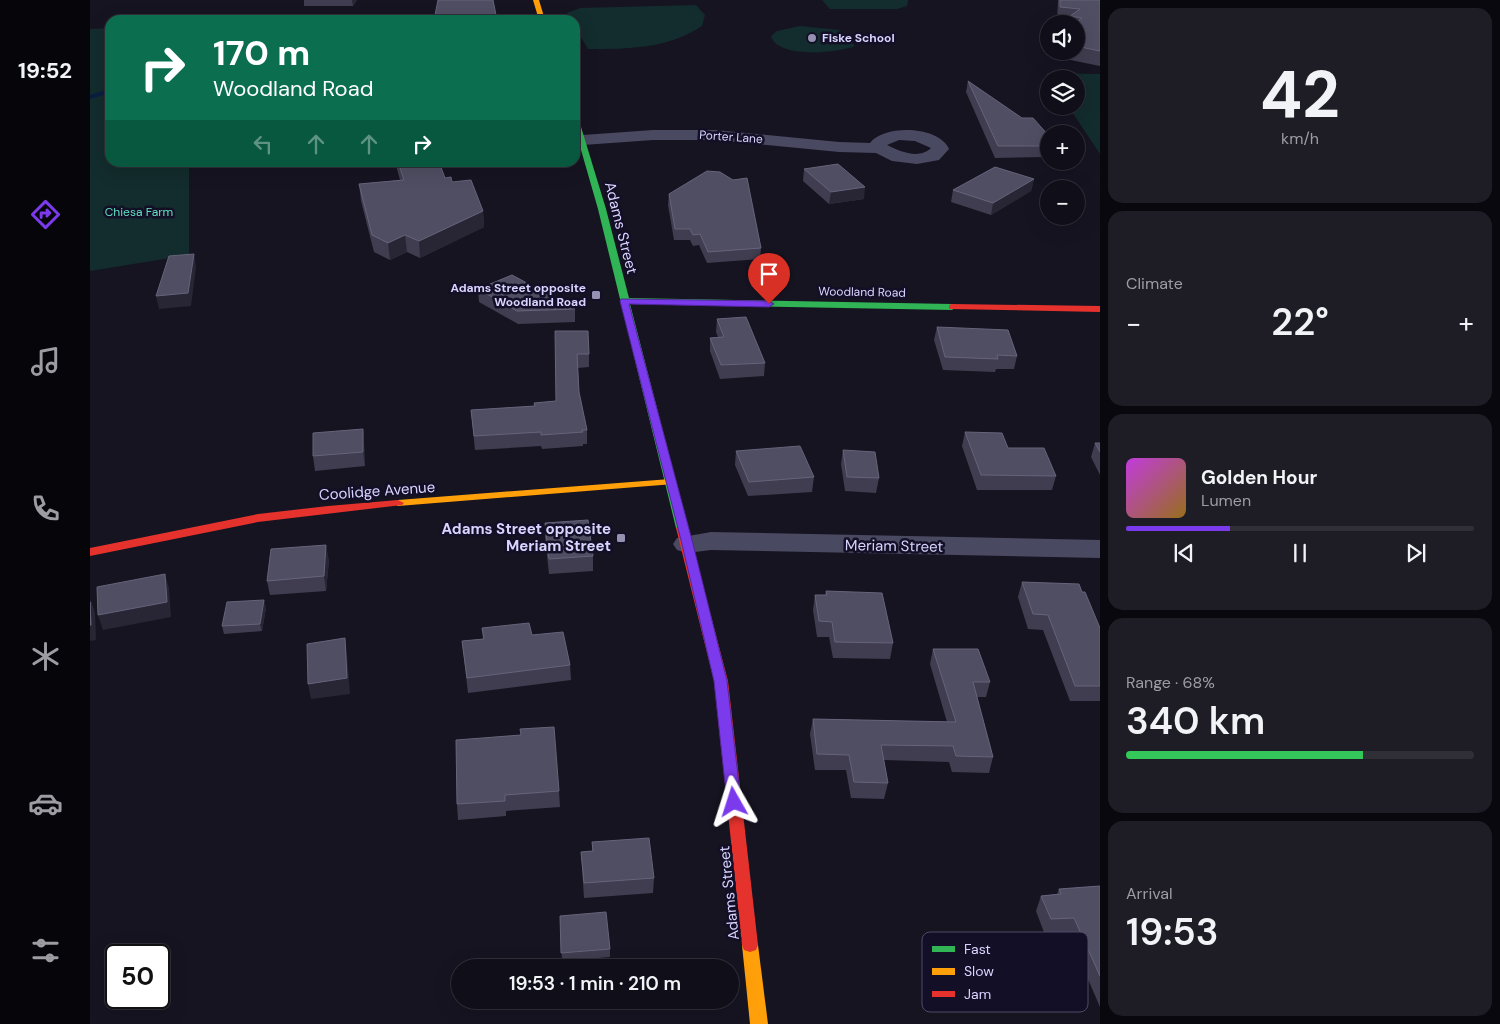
<!DOCTYPE html>
<html lang="en">
<head>
<meta charset="utf-8">
<style>
	body { margin:0; font-family:"DM Sans",sans-serif; background:#1e1d26; color:#f1f3f6; height:100vh; display:flex; flex-direction:column; font-size:19px; white-space:nowrap }
	* { box-sizing:border-box; margin:0 }
	p { font-size:16px; color:#9c9ca2 }
	.icon { flex:none; width:28px; height:28px; fill:none; stroke:currentColor; stroke-width:2; stroke-linecap:round; stroke-linejoin:round }
	.map { position:relative; flex:1; overflow:hidden }
	.sheet { display:flex; flex-direction:column; gap:8px; padding:8px; background:#09080e; width:400px }
	.sheet>* { flex:none }
	.banner { position:absolute; left:15px; top:15px; width:475px; height:152px; border-radius:15px; box-shadow:0 5px 20px #0002,0 0 0 1px #302f38; background:#0b6e4f; color:#fff; overflow:hidden }
	.controls { position:absolute; left:950px; top:15px; display:grid; gap:10px }
	.controls a { display:grid; place-items:center; width:45px; height:45px; border-radius:50%; background:#100f19; box-shadow:0 5px 20px #0002,0 0 0 1px #302f38; font-size:25px }
	.speed { position:absolute; left:15px; top:944px; display:flex; gap:10px; font-size:25px; font-weight:700; text-align:center }
	.speed>* { display:grid; place-content:center; width:65px; height:65px; border-radius:50%; background:#100f19; box-shadow:0 5px 20px #0002,0 0 0 1px #302f38; line-height:1 }
	.speed .limit { border:2px solid #111; border-radius:8px; background:#fff; color:#111 }
	.pin { position:absolute; display:grid; place-items:center; width:42px; height:42px; color:#fff; margin:-51px -21px; border-radius:50% 50% 50% 0; rotate:-45deg; box-shadow:0 0 5px #0007 }
	.pin .icon { rotate:45deg }
	.me { position:absolute; width:55px; margin:-28px; rotate:354deg; stroke-linejoin:round; filter:drop-shadow(0 0 4px #0008) }
	.turn { display:flex; align-items:center; gap:18px; height:105px; padding:0 25px; font-size:22px }
	.turn .icon { width:65px; height:65px; stroke-width:2.5 }
	.turn b { display:block; font-size:35px; line-height:42px }
	.lanes { display:flex; align-items:center; height:48px; padding:0 25px; background:#0003; justify-content:center; gap:25px; direction:ltr }
	.lanes .off { opacity:.35 }
	.big { font-size:38px; font-weight:600; line-height:1.1 }
	.sheet .widget { flex:1; display:flex; flex-direction:column; justify-content:center; gap:8px; min-width:0; padding:0 18px; border-radius:15px; background:#1e1d26 }
	.sheet .dial { align-items:center; gap:0 }
	.dial b { font-size:65px; line-height:1 }
	.song { display:flex; align-items:center; gap:15px }
	.cover { width:60px; height:60px; border-radius:8px; background:linear-gradient(135deg,hsl(290 70% 55%),hsl(40 70% 35%)) }
	.played { height:5px; border-radius:2px; background:linear-gradient(90deg,#7c3aed 30%,#302f38 30%) }
	.keys { display:flex; justify-content:space-around; direction:ltr }
	.heat { display:flex; justify-content:space-between; align-items:center; font-size:28px; direction:ltr }
	.charge { height:8px; border-radius:4px; background:linear-gradient(90deg,#34c759 68%,#302f38 0) }
	.trip { position:absolute; left:361px; top:959px; width:288px; height:50px; border-radius:25px; background:#100f19; box-shadow:0 5px 20px #0002,0 0 0 1px #302f38; font-weight:600; line-height:50px; text-align:center }
	main { display:flex; flex:1; min-height:0 }
	.menu { display:flex; flex-direction:column; width:90px; justify-content:space-around; align-items:center; background:#06060a; color:#9c9ca2 }
	.menu .icon { width:35px; height:35px }
	.menu .selected { color:#7c3aed }
	.menu b { font-size:22px; color:#f1f3f6 }
	.map>svg:first-child { display:block }
</style>
</head>
<body>
<main>
<nav class="menu">
<b>19:52</b>
<svg class="icon selected" aria-label="directions" viewBox="0 0 24 24"><path d="M12 3l9 9-9 9-9-9zM9 14v-3h6M13 9l2 2-2 2"/></svg>
<svg class="icon" aria-label="music" viewBox="0 0 24 24"><path d="M9 18V5l10-2v13"/><circle cx="6" cy="18" r="3"/><circle cx="16" cy="16" r="3"/></svg>
<svg class="icon" aria-label="phone" viewBox="0 0 24 24"><path d="M5 4h4l2 5-3 2q2 4 5 5l2-3 5 2v4C11 20 4 13 5 4z"/></svg>
<svg class="icon" aria-label="climate" viewBox="0 0 24 24"><path d="M12 3v18M4 7l16 10M4 17L20 7"/></svg>
<svg class="icon" aria-label="car" viewBox="0 0 24 24"><path d="M5 17H2v-5l4-1 3-4h7l3 4 3 1v5h-3M9 17h6M6 11h13"/><circle cx="7" cy="17" r="2"/><circle cx="17" cy="17" r="2"/></svg>
<svg class="icon" aria-label="filters" viewBox="0 0 24 24"><path d="M4 7h16M4 17h16"/><circle cx="9" cy="7" r="2"/><circle cx="15" cy="17" r="2"/></svg>
</nav>
<div class="map">
<svg width="1010" height="1024" viewBox="0 0 1010 1024">
	<rect width="100%" height="100%" fill="#161421"/>
	<g fill="#132c2d">
		<path d="M732,0H818L817,6L807,9H740Z"/>
		<path d="M606,5L615,15L612,26C578,49 537,49 498,49L485,27V20H481L477,13L490,8Z"/>
		<path d="M710,26L749,30L765,46C749,53 687,59 681,36L687,31Z"/>
		<path d="M20,28V162L99,163V255L0,271V29Z"/>
		<path d="M956,73L1010,74V154L978,106H986V79H960Z"/>
	</g>
	<g fill="none" stroke-linecap="round" stroke-linejoin="round">
		<path fill="#0b1e41" fill-rule="evenodd" d="M20,89V93L0,99V95Z"/>
		<g fill="#4a4962" fill-rule="evenodd">
			<path d="M563,130H625L749,142L780,143C795,124 849,126 859,149L849,160L827,164L802,161L786,153L749,152L625,140H563L493,145L487,144L485,141L487,136L493,135ZM809,140L825,141L841,148C829,160 809,151 797,145Z"/>
			<path d="M621,532L1010,540V558L621,550L597,553L587,550L583,544L587,538Z"/>
		</g>
		<path fill="#30b455" fill-rule="evenodd" d="M485,115L488,117L516,209L539,298L862,304L866,307L862,310L540,304L598,528L596,531H588L586,528L508,209L485,129Z"/>
		<g fill="#ff9f0a" fill-rule="evenodd">
			<path d="M443,0H449L455,20H449Z"/>
			<path d="M580,479L585,482L584,484L308,506L302,503L308,500Z"/>
			<path d="M660,938L666,940L668,945L678,1024H660L652,945L654,940Z"/>
		</g>
		<g fill="#e5322d" fill-rule="evenodd">
			<path d="M862,304L1010,306V312L859,309V305Z"/>
			<path d="M308,500L314,503L312,505L168,522L0,556V548L168,514L238,506Z"/>
			<path d="M592,524L598,528L638,681L668,945L666,950L660,952L654,950L652,945L624,681L586,528Z"/>
		</g>
	</g>
	<g fill="#403d50">
		<path d="M214,0H267L263,6H214Z"/>
		<path d="M968,0H1010V66L956,55L959,42V51H986V24H978L979,22L967,21Z"/>
		<path d="M878,81L959,146V157L905,158L876,92Z"/>
		<path d="M305,162H349L355,178L362,182L393,211L394,227L330,258L317,252L300,260L284,252L271,201L269,184L310,180Z"/>
		<path d="M714,169L774,199L739,204L713,181Z"/>
		<path d="M944,179L941,191L901,215L861,202L863,190Z"/>
		<path d="M579,194L671,248L670,259L617,263L609,245L603,246L600,240H584L578,205Z"/>
		<path d="M388,289L485,309V322L428,324L389,302Z"/>
		<path d="M627,319L675,363L674,376L630,379L620,351V338L628,337L626,332Z"/>
		<path d="M847,327L927,356L924,369H906L905,372L853,370L844,340Z"/>
		<path d="M465,331L499,354V367L488,368L489,392L497,430V444H493V446L452,449L451,446L385,450L381,410L444,406V403L466,401Z"/>
		<path d="M273,429L274,443L275,466L225,471L223,456Z"/>
		<path d="M875,432L918,448L966,476L962,490H887L872,446Z"/>
		<path d="M1005,443H1010V475L1001,457Z"/>
		<path d="M753,450L789,478L786,493L755,491L751,464Z"/>
		<path d="M646,451L724,477L722,492L658,496L645,465Z"/>
		<path d="M455,523L503,556V571L459,574L455,537Z"/>
		<path d="M239,560L236,591L180,595L177,581Z"/>
		<path d="M932,582L992,592L1010,628V701H980L953,630L938,629L928,597Z"/>
		<path d="M736,591L803,643L800,659L743,658L739,637H727L723,610L725,595H735Z"/>
		<path d="M176,608L172,631L134,634L132,626Z"/>
		<path d="M392,628L442,635L480,665L481,680L378,693L372,641L393,639Z"/>
		<path d="M843,649L900,682L896,697H887L903,757L899,773L862,772L859,762L794,760L798,783L794,799L761,798L756,770H725L720,734L723,719L857,722L840,664Z"/>
		<path d="M366,740L469,791L470,807L416,811V816L368,820L367,804Z"/>
		<path d="M502,842L564,878L563,893L494,898L492,867L491,852L502,851Z"/>
		<path d="M1010,886V1007L978,933L955,935L946,911L951,896L967,894L969,889Z"/>
		<path d="M470,916L520,949V957L472,961Z"/>
	</g>
	<g fill="#282635">
		<path d="M262,0H267L263,6Z"/>
		<path d="M944,179L941,191L901,215L903,203Z"/>
		<path d="M775,187L774,199L739,204L741,192Z"/>
		<path d="M393,211L394,227L330,258L329,241Z"/>
		<path d="M315,235L317,252L300,260L298,243Z"/>
		<path d="M104,254L106,267L101,306L69,309L66,296Z"/>
		<path d="M273,429L274,443L275,466L273,452Z"/>
		<path d="M236,545L239,560L236,591L234,576Z"/>
		<path d="M75,574L79,588L81,617L13,630L8,615Z"/>
		<path d="M0,598L5,613L6,640L0,641Z"/>
		<path d="M174,600L176,608L172,631L170,624Z"/>
		<path d="M255,638L257,654L260,694L221,699L218,684Z"/>
	</g>
	<g fill="#504e63" stroke="#66637b">
		<path d="M348,0H403L407,20H344Z"/>
		<path d="M970,0H1010V51L986,46V24H984L992,18L980,16L990,9L970,7Z"/>
		<path d="M878,81L932,118H943L959,136V146H908Z"/>
		<path d="M308,162H349L355,178L361,177L362,182L381,180L393,211L329,241L315,235L298,243L282,235L269,184L314,180Z"/>
		<path d="M748,164L775,187L741,192L714,169Z"/>
		<path d="M905,167L944,179L903,203L863,190Z"/>
		<path d="M617,171L630,172L643,180L657,178L671,248L618,252L610,234L603,235L600,229H585L579,194Z"/>
		<path d="M104,254L98,293L66,296L79,256Z"/>
		<path d="M422,275L485,309L427,311L388,289Z"/>
		<path d="M656,317L675,363L631,365L620,338L634,337L627,319Z"/>
		<path d="M847,327L918,330L927,356L907,355L908,359L855,357Z"/>
		<path d="M465,331H498L499,354H487L489,392L497,430H492L493,432L451,435V432L384,436L381,410L445,406L444,403L466,401Z"/>
		<path d="M273,429V452L223,456V433Z"/>
		<path d="M875,432L912,433L918,448H954L966,476L891,475Z"/>
		<path d="M1005,443H1010V452Z"/>
		<path d="M710,446L724,477L659,482L646,451Z"/>
		<path d="M753,450L785,452L789,478L757,477Z"/>
		<path d="M498,520L503,556L459,559L455,523Z"/>
		<path d="M236,545L234,576L177,581L181,549Z"/>
		<path d="M75,574L77,602L8,615L7,587Z"/>
		<path d="M932,582L989,584L992,592H995L1010,628V686H985L958,615L943,614Z"/>
		<path d="M736,591L792,593L803,643L745,642L742,622L729,621L725,595H737Z"/>
		<path d="M174,600L170,624L132,626L137,602Z"/>
		<path d="M0,602L1,625H0Z"/>
		<path d="M439,623L442,635L473,632L480,665L377,678L372,641L394,639L392,628Z"/>
		<path d="M255,638L257,678L218,684L217,644Z"/>
		<path d="M843,649H888L900,682H883L903,757L866,756L863,746L791,745L798,783L764,782L759,755L727,754L723,719L866,722Z"/>
		<path d="M464,727L469,791L415,795V801L367,804L366,740L431,735L430,729Z"/>
		<path d="M559,838L564,878L494,883L491,852L503,851L502,842Z"/>
		<path d="M1010,886V976L984,918L961,919L951,896L971,894L969,889Z"/>
		<path d="M516,912L520,949L471,953L470,916Z"/>
	</g>
	<path fill="#7c3aed" stroke="#51269a" d="M531,299L679,301L684,304L679,307L539,304L603,544L637,681L651,802L649,806L644,807L639,806L637,802L624,681L592,544L530,301Z"/>
	<g fill="#9591b1" stroke="#130f26" stroke-width="2">
		<circle cx="722" cy="38" r="5"/>
		<rect x="501" y="290" width="10" height="10" rx="2.5"/>
		<rect x="526" y="533" width="10" height="10" rx="2.5"/>
	</g>
	<g text-anchor="middle" stroke-width="5" stroke-linejoin="round" paint-order="stroke">
		<g font-size="12" font-weight="bold" fill="#d9d4ff" stroke="#130f26" text-anchor="start">
			<text x="732" y="42">Fiske School</text>
			<text x="496" y="292" text-anchor="end">Adams Street opposite<tspan x="496" dy="14">Woodland Road</tspan></text>
		</g>
		<g font-size="12" fill="#d9d4ff" stroke="#130f26">
			<text transform="translate(641 137) rotate(4)" y="4">Porter Lane</text>
			<text transform="translate(772 292) rotate(1)" y="4">Woodland Road</text>
		</g>
		<g font-size="12" fill="#5fe0c0" stroke="#130f26">
			<text x="49" y="216">Chiesa Farm</text>
		</g>
		<g font-size="15" fill="#d9d4ff" stroke="#130f26">
			<text transform="translate(531 228) rotate(76)" y="5">Adams Street</text>
			<text transform="translate(287 491) rotate(-4)" y="5">Coolidge Avenue</text>
			<text transform="translate(804 546) rotate(1)" y="5">Meriam Street</text>
			<text transform="translate(639 893) rotate(-96)" y="5">Adams Street</text>
		</g>
		<g font-size="15" font-weight="bold" fill="#d9d4ff" stroke="#130f26" text-anchor="end">
			<text x="521" y="534">Adams Street opposite<tspan x="521" dy="17">Meriam Street</tspan></text>
		</g>
	</g>
	<rect x="832" y="932" width="166" height="80" rx="8" fill="#130f26" stroke="#4e4a67" stroke-width="1"/>
	<rect x="842" y="946" width="23" height="6" fill="#30b455"/>
	<rect x="842" y="968" width="23" height="7" fill="#ff9f0a"/>
	<rect x="842" y="991" width="23" height="6" fill="#e5322d"/>
	<g font-size="14" fill="#d9d4ff">
		<text x="874" y="954">Fast</text>
		<text x="874" y="976">Slow</text>
		<text x="874" y="999">Jam</text>
	</g>
</svg>
<div class="controls">
<a><svg class="icon" aria-label="sound" viewBox="0 0 24 24"><path d="M4 9h4l5-4v14l-5-4H4zM17 9q2 3 0 6"/></svg></a>
<a><svg class="icon" aria-label="layers" viewBox="0 0 24 24"><path d="M12 4l9 5-9 5-9-5zM3 14l9 5 9-5"/></svg></a>
<a>+</a>
<a>−</a>
</div>
<div class="speed"><div class="limit">50</div></div>
<div class="pin" style="left:679px;top:304px;background:#d93025"><svg class="icon" aria-label="arrive" viewBox="0 0 24 24"><path d="M6 21V4h12l-3 4 3 4H6"/></svg></div>
<svg class="me" style="left:644px;top:802px" viewBox="-20 -20 40 40"><path d="M0-17L14 15 0 8-14 15z" fill="#7c3aed" stroke="#fff" stroke-width="4"/></svg>
<div class="trip">19:53 · 1 min · 210 m</div>
<div class="banner">
<div class="turn"><svg class="icon" aria-label="right" viewBox="0 0 24 24"><path d="M7 20v-9h11M14 6l5 5-5 5"/></svg><div><b>170 m</b>Woodland Road</div></div>
<div class="lanes"><svg class="icon off" aria-label="left" viewBox="0 0 24 24"><path d="M17 20v-9H6M10 6l-5 5 5 5"/></svg><svg class="icon off" aria-label="ahead" viewBox="0 0 24 24"><path d="M12 20V5M6 11l6-6 6 6"/></svg><svg class="icon off" aria-label="ahead" viewBox="0 0 24 24"><path d="M12 20V5M6 11l6-6 6 6"/></svg><svg class="icon" aria-label="right" viewBox="0 0 24 24"><path d="M7 20v-9h11M14 6l5 5-5 5"/></svg></div>
</div>
</div>
<section class="sheet">
<div class="widget dial"><b>42</b><p>km/h</p></div>
<div class="widget"><p>Climate</p>
<div class="heat"><a>−</a><b class="big">22°</b><a>+</a></div>
</div>
<div class="widget">
<div class="song"><i class="cover"></i><div><b>Golden Hour</b><p>Lumen</p></div></div>
<div class="played"></div>
<div class="keys"><svg class="icon" aria-label="previous" viewBox="0 0 24 24"><path d="M18 5L8 12l10 7zM5 5v14"/></svg><svg class="icon" aria-label="pause" viewBox="0 0 24 24"><path d="M8 5v14M16 5v14"/></svg><svg class="icon" aria-label="next" viewBox="0 0 24 24"><path d="M6 5l10 7-10 7zM19 5v14"/></svg></div>
</div>
<div class="widget"><p>Range · 68%</p><b class="big">340 km</b><div class="charge"></div></div>
<div class="widget"><p>Arrival</p><b class="big">19:53</b></div>
</section>
</main>
</body>
</html>
